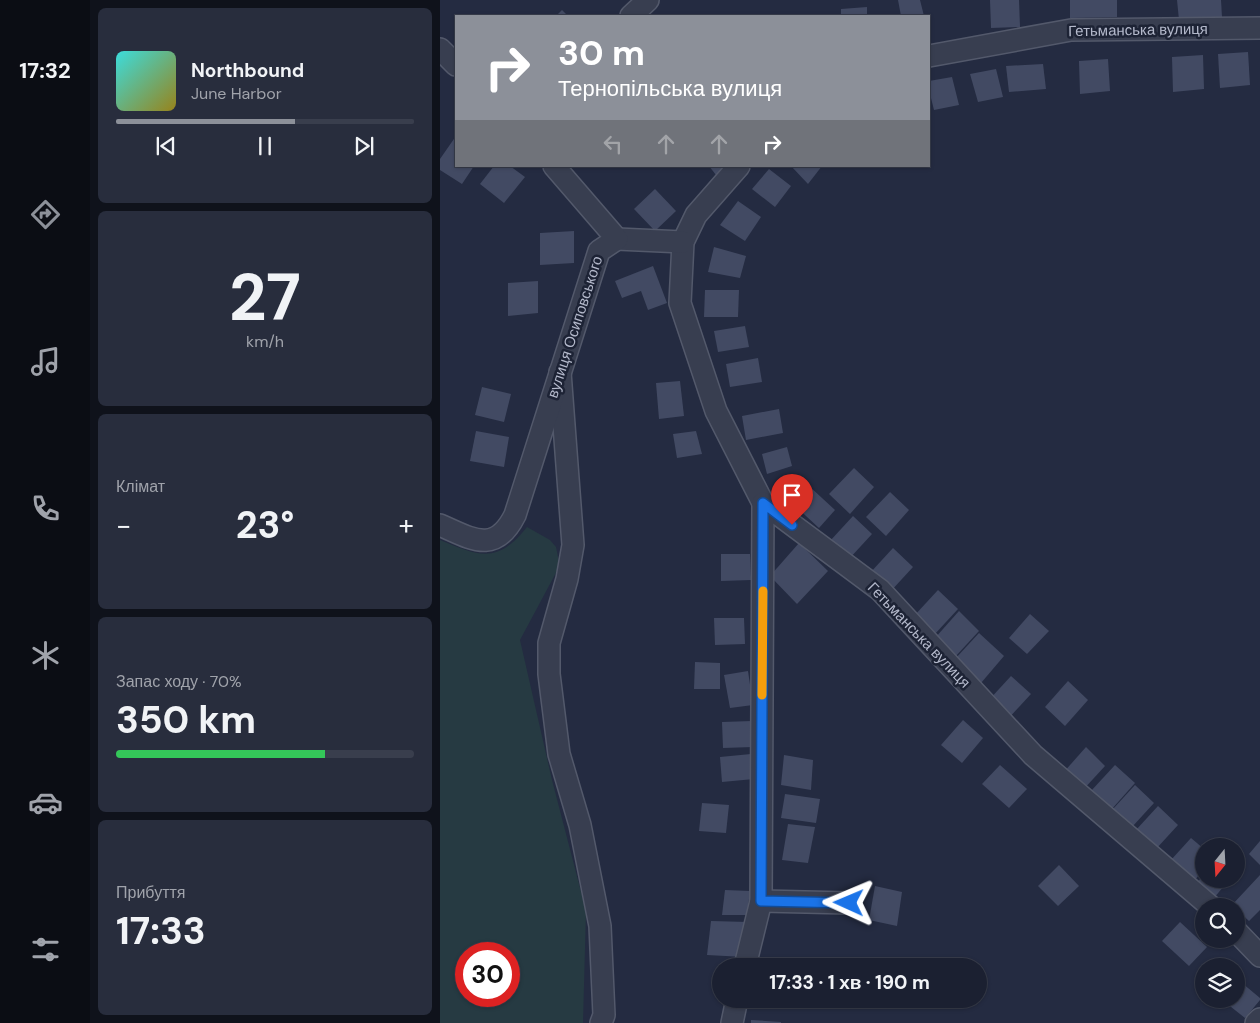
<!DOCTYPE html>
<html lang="uk">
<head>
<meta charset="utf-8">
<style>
	body { margin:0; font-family:"DM Sans",sans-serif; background:#282d3d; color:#f1f3f6; height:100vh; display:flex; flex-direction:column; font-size:19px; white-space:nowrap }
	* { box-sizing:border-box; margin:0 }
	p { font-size:16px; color:#a0a3ab }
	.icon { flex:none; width:28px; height:28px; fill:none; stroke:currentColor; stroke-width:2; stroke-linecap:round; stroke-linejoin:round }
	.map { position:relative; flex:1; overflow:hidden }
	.drawer { display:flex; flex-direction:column; gap:8px; padding:8px; background:#0f121b; width:350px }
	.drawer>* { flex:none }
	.top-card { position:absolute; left:15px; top:15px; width:475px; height:152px; border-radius:0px; box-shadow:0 1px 4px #0004,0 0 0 1px #393e4d; background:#8c9099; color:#fff; overflow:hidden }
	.needle { width:32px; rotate:198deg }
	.controls { position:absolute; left:755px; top:838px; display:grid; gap:10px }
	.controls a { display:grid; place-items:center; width:50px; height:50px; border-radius:50%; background:#1b2031; box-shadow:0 1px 4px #0004,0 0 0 1px #393e4d; font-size:25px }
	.speed { position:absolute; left:15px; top:942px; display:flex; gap:10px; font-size:25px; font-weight:700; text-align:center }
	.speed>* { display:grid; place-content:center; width:65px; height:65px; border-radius:50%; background:#1b2031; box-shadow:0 1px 4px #0004,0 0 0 1px #393e4d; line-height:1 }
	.speed .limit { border:8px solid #d22; background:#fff; color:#111 }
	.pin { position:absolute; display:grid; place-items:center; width:42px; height:42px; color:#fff; margin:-51px -21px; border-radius:50% 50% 50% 0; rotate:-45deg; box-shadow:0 0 5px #0007 }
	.pin .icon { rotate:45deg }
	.me { position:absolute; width:55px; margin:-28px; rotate:271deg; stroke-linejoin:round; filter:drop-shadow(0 0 4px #0008) }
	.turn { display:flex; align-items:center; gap:18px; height:105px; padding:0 20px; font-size:22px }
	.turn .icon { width:65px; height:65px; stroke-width:2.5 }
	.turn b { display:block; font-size:35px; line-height:42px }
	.lanes { display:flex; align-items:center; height:48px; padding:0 20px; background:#0003; justify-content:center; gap:25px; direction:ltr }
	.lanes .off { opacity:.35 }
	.big { font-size:38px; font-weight:700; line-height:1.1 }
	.drawer .widget { flex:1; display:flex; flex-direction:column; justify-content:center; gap:8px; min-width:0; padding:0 18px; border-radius:8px; background:#282d3d }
	.drawer .dial { align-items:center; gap:0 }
	.dial b { font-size:65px; line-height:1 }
	.song { display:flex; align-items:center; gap:15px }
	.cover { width:60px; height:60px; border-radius:8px; background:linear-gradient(135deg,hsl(180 70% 55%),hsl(50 70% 35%)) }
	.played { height:5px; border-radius:2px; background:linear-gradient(90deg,#8c9099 60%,#393e4d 60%) }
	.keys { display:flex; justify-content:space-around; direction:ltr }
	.heat { display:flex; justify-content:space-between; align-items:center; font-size:28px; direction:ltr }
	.charge { height:8px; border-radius:4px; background:linear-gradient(90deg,#34c759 70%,#393e4d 0) }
	.trip { position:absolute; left:272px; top:958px; width:275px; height:50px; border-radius:25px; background:#1b2031; box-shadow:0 1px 4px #0004,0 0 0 1px #393e4d; font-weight:700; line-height:50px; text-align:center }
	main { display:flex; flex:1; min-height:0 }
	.dock { display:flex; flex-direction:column; width:90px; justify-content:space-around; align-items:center; background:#0b0d14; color:#a0a3ab }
	.dock .icon { width:35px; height:35px }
	.dock .on { color:#8c9099 }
	.dock b { font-size:22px; color:#f1f3f6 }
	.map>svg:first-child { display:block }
</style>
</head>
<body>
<main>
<nav class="dock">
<b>17:32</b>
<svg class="icon on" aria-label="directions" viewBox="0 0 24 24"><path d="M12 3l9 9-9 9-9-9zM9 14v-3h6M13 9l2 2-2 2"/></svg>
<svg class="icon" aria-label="music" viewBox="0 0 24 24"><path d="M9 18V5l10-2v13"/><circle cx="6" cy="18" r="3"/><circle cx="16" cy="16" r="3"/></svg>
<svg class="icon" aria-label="phone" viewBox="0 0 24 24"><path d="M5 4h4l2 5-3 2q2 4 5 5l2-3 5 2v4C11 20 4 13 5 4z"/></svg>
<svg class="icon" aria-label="climate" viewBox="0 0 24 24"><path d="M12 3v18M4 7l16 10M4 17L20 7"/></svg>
<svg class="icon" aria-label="car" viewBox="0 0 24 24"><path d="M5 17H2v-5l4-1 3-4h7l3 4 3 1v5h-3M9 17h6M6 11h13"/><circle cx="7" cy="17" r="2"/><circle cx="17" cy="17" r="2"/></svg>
<svg class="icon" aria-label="filters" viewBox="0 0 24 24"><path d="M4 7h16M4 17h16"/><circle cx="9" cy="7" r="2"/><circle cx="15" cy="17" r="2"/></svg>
</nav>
<section class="drawer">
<div class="widget">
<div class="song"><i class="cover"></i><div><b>Northbound</b><p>June Harbor</p></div></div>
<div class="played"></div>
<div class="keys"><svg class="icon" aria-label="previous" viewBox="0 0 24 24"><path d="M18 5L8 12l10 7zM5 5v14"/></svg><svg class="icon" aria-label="pause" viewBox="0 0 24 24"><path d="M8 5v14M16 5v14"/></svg><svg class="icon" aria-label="next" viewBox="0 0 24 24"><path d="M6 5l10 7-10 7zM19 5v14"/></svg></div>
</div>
<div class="widget dial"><b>27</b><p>km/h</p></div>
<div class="widget"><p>Клімат</p>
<div class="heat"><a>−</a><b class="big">23°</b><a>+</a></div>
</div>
<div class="widget"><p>Запас ходу · 70%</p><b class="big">350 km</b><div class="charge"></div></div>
<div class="widget"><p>Прибуття</p><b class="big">17:33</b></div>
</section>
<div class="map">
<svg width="820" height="1023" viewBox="0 0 820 1023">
	<rect width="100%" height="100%" fill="#242b41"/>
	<path fill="#263a42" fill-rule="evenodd" d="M87,527L110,540L116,547L119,562L118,569L80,640L112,780L146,911L143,1023H0V540C39,556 57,565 87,527ZM26,954H69V996H26Z"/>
	<g fill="#424a63">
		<path d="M458,0H480L484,16H461Z"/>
		<path d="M550,0H579L580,27L551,28Z"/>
		<path d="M630,0H677V17L630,18Z"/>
		<path d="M737,0H781L782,17L739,20Z"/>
		<path d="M427,7V16H401V9Z"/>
		<path d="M122,10L128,16H116Z"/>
		<path d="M808,52L810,85L780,88L778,54Z"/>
		<path d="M763,55L764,89L733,92L732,57Z"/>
		<path d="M668,59L670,91L640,94L639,61Z"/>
		<path d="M603,64L606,89L569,92L566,66Z"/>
		<path d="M556,69L563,97L538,102L530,74Z"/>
		<path d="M512,77L519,105L494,110L489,90V81Z"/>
		<path d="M16,136V166H34L22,184L0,170V159Z"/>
		<path d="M54,166H70L85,177L64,203L40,184Z"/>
		<path d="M269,166H285L276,175Z"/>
		<path d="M351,166H382L368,184Z"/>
		<path d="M329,169L351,186L335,207L312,189Z"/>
		<path d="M215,189L236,211L215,231L194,209Z"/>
		<path d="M298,201L321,217L305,241L280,225Z"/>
		<path d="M134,231V263L100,265V233Z"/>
		<path d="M274,247L306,256L300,278L268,272Z"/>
		<path d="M213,266L227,303L208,310L201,291L182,298L175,281Z"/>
		<path d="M98,281V313L68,316V283Z"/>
		<path d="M265,290H299L298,317H264Z"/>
		<path d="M305,326L309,347L278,352L274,331Z"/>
		<path d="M318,358L322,382L290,387L286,364Z"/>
		<path d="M240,381L244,416L219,419L216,383Z"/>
		<path d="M42,387L71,394L64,422L35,415Z"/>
		<path d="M339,409L343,433L306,440L302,416Z"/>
		<path d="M36,431L69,437L64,467L30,461Z"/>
		<path d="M256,431L262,454L237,458L233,434Z"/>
		<path d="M347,447L352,466L327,474L322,454Z"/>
		<path d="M414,468L434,487L410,514L389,494Z"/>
		<path d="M369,486L395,510L379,528L353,504Z"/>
		<path d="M450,492L469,510L446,536L426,517Z"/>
		<path d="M413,516L432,534L409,559L390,541Z"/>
		<path d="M359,543L388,571L357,604L330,576Z"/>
		<path d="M453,548L473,567L450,592L430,573Z"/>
		<path d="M281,554H310L311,580L281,581Z"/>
		<path d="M498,590L518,609L494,635L474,616Z"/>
		<path d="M519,611L539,631L515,657L495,638Z"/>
		<path d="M590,614L609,631L587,654L569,638Z"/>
		<path d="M274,618H304L305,644L275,645Z"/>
		<path d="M539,633L564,656L541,683L515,659Z"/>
		<path d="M255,662L280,663V689H254Z"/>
		<path d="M308,671L313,705L290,708L284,675Z"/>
		<path d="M571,676L591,694L567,720L548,701Z"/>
		<path d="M628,681L648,700L625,726L605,707Z"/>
		<path d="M523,720L543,738L522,763L501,745Z"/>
		<path d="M312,721L313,747L283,748L282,722Z"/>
		<path d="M646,747L665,766L642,791L623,773Z"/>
		<path d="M311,754L314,779L282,782L280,757Z"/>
		<path d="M344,755L373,760L371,790L341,785Z"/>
		<path d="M560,765L587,789L569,808L542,784Z"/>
		<path d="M675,765L695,783L671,810L651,791Z"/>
		<path d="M695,785L714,803L692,827L673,809Z"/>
		<path d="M345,794L380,799L376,823L341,818Z"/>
		<path d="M262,803L289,805L286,833L259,831Z"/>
		<path d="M718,806L738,825L716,849L696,830Z"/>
		<path d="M348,824L375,827L368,863L342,860Z"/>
		<path d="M751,838L764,849V869L754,881L731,860Z"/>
		<path d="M820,841V865L809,854Z"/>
		<path d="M619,865L639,886L618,906L598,886Z"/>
		<path d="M764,874V879H790L773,899L757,883Z"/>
		<path d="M820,875V910L809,921L796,909V906L792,905Z"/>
		<path d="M435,886L462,892L457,926L429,920Z"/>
		<path d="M285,890L310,891L307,915H282Z"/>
		<path d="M271,921L308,922L304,957L267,955Z"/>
		<path d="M740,922L767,947L749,966L722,941Z"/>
		<path d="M796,978L820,998V1000L805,1018L781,999H796Z"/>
		<path d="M311,1020L341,1022V1023H311Z"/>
	</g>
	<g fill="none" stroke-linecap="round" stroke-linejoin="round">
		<g stroke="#53596b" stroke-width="24">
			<g id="minor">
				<path d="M191,16L208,0"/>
				<path d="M0,49L16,65"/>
				<path d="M489,56L631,30L820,28"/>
				<path d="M299,166L256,215L243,242L240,303L276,411L323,503L440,590L593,755L770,906"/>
				<path d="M177,239L243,242"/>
				<path d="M120,372L133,545L127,579L109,643V674L119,754L140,825L160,926L164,1015L161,1023"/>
				<path d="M0,525C32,539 55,555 75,515L159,251L177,239L114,166"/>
				<path d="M321,901L409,903"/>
				<path d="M796,931L820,956"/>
				<path d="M305,966L321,901L323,503"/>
				<path d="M292,1023L297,999"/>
				<path d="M816,1023L820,1019"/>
			</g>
		</g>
		<use href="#minor" stroke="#383e50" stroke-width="21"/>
	</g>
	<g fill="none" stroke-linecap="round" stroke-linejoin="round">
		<g stroke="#114b97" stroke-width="12">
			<path id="route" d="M352,525L323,503L321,901L409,903"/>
		</g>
		<use href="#route" stroke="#1a73e8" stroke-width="9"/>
		<path stroke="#f59e0b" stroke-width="9" d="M322,695L323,591"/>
	</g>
	<g text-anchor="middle" stroke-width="5" stroke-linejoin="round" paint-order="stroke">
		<g font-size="15" fill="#b4b9cb" stroke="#1d2335">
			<text transform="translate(698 30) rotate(-1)" y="5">Гетьманська вулиця</text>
			<text transform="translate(135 327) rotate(-72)" y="5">вулиця Осиповського</text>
			<text transform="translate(479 635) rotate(46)" y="5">Гетьманська вулиця</text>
		</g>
	</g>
</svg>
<div class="controls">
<a><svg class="needle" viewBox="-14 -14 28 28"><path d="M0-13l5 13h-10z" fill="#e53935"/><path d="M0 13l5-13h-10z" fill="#a0a3ab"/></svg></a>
<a><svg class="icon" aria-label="search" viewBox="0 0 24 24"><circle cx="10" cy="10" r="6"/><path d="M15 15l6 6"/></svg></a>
<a><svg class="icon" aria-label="layers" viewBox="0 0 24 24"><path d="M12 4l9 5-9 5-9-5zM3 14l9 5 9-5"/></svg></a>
</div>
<div class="speed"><div class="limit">30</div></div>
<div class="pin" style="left:352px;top:525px;background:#d93025"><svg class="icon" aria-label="arrive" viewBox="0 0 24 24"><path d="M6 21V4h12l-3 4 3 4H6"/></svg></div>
<svg class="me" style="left:409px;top:903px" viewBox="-20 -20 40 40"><path d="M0-17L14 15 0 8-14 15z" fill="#1a73e8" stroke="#fff" stroke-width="4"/></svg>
<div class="trip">17:33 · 1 хв · 190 m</div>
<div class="top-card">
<div class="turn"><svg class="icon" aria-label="right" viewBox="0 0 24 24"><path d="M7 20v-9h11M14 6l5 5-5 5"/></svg><div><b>30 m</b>Тернопільська вулиця</div></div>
<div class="lanes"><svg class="icon off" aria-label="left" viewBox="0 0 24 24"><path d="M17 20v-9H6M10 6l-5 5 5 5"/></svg><svg class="icon off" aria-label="ahead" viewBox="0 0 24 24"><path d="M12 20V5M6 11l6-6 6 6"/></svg><svg class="icon off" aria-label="ahead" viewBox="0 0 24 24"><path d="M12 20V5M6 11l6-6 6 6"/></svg><svg class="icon" aria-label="right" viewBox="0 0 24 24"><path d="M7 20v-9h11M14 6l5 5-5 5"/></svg></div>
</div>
</div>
</main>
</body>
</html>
